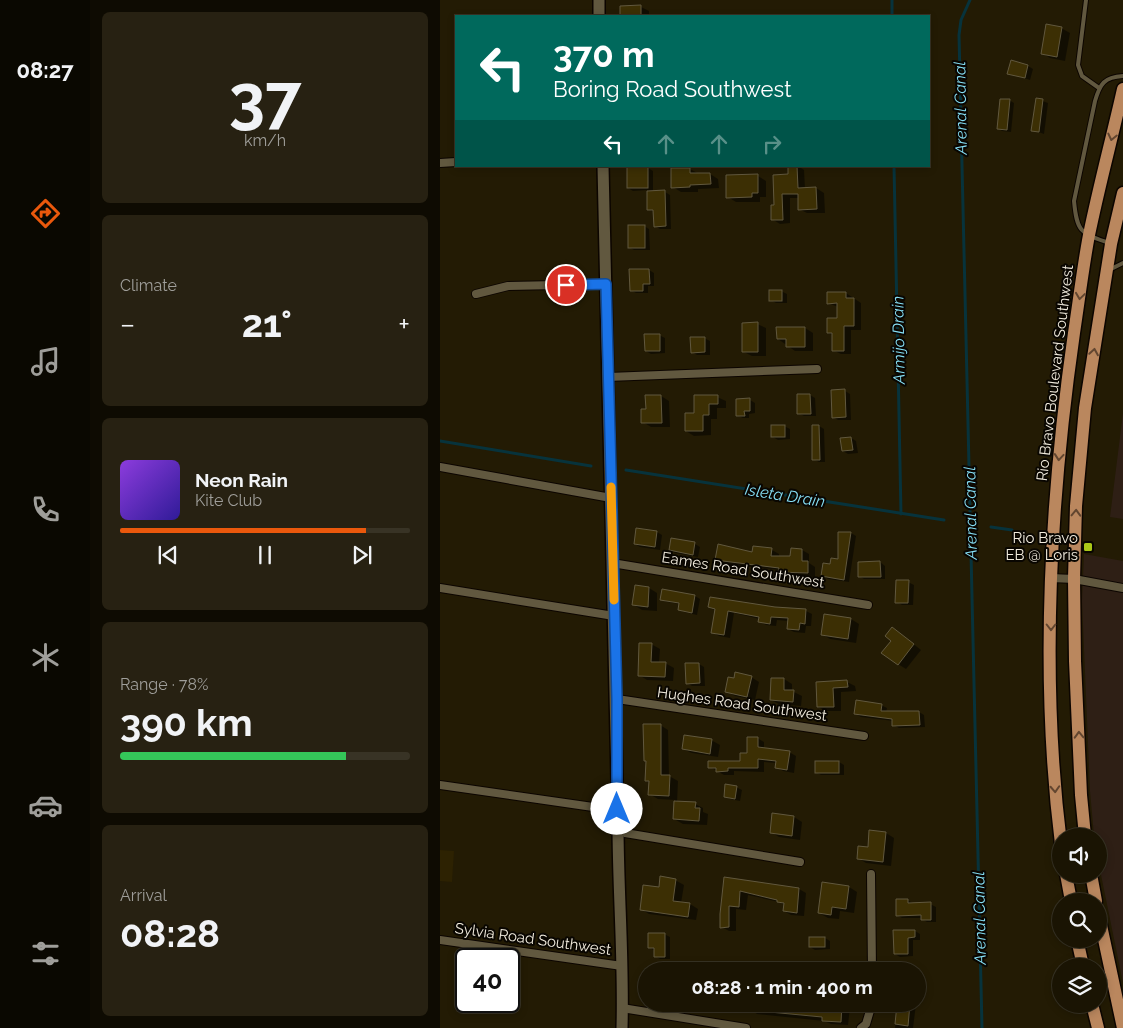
<!DOCTYPE html>
<html lang="en">
<head>
<meta charset="utf-8">
<style>
	body { margin:0; font-family:Raleway,sans-serif; background:#272112; color:#f1f3f6; height:100vh; display:flex; flex-direction:column; font-size:19px; white-space:nowrap }
	* { box-sizing:border-box; margin:0 }
	p { font-size:16px; color:#9f9e9a }
	.icon { flex:none; width:28px; height:28px; fill:none; stroke:currentColor; stroke-width:2; stroke-linecap:round; stroke-linejoin:round }
	.map { position:relative; flex:1; overflow:hidden }
	.side { display:flex; flex-direction:column; gap:12px; padding:12px; background:#0e0b02; width:350px }
	.side>* { flex:none }
	.hud { position:absolute; left:15px; top:15px; width:475px; height:152px; border-radius:0px; box-shadow:0 2px 8px #0003,0 0 0 1px #383325; background:#00695c; color:#fff; overflow:hidden }
	.tools { position:absolute; left:612px; top:828px; display:grid; gap:10px }
	.tools a { display:grid; place-items:center; width:55px; height:55px; border-radius:50%; background:#1a1403; box-shadow:0 2px 8px #0003,0 0 0 1px #383325; font-size:25px }
	.speed { position:absolute; left:15px; top:948px; display:flex; gap:10px; font-size:25px; font-weight:700; text-align:center }
	.speed>* { display:grid; place-content:center; width:65px; height:65px; border-radius:50%; background:#1a1403; box-shadow:0 2px 8px #0003,0 0 0 1px #383325; line-height:1 }
	.speed .limit { border:2px solid #111; border-radius:8px; background:#fff; color:#111 }
	.pin { position:absolute; display:grid; place-items:center; width:42px; height:42px; color:#fff; margin:-21px; border:2px solid #fff; border-radius:50%; box-shadow:0 1px 5px #0007 }
	.me { position:absolute; width:55px; margin:-28px; rotate:0deg; stroke-linejoin:round; filter:drop-shadow(0 0 4px #0008) }
	.turn { display:flex; align-items:center; gap:18px; height:105px; padding:0 15px; font-size:22px }
	.turn .icon { width:65px; height:65px; stroke-width:2.5 }
	.turn b { display:block; font-size:35px; line-height:42px }
	.lanes { display:flex; align-items:center; height:48px; padding:0 15px; background:#0003; justify-content:center; gap:25px; direction:ltr }
	.lanes .off { opacity:.35 }
	.big { font-size:38px; font-weight:700; line-height:1.1 }
	.side .card { flex:1; display:flex; flex-direction:column; justify-content:center; gap:8px; min-width:0; padding:0 18px; border-radius:8px; background:#272112 }
	.side .dial { align-items:center; gap:0 }
	.dial b { font-size:65px; line-height:1 }
	.song { display:flex; align-items:center; gap:15px }
	.cover { width:60px; height:60px; border-radius:8px; background:linear-gradient(135deg,hsl(270 70% 55%),hsl(250 70% 35%)) }
	.played { height:5px; border-radius:2px; background:linear-gradient(90deg,#ea580c 85%,#383325 85%) }
	.keys { display:flex; justify-content:space-around; direction:ltr }
	.heat { display:flex; justify-content:space-between; align-items:center; font-size:28px; direction:ltr }
	.charge { height:8px; border-radius:4px; background:linear-gradient(90deg,#34c759 78%,#383325 0) }
	.trip { position:absolute; left:198px; top:962px; width:288px; height:50px; border-radius:25px; background:#1a1403; box-shadow:0 2px 8px #0003,0 0 0 1px #383325; font-weight:700; line-height:50px; text-align:center }
	main { display:flex; flex:1; min-height:0 }
	.tab-bar { display:flex; flex-direction:column; width:90px; justify-content:space-around; align-items:center; background:#0a0801; color:#9f9e9a }
	.tab-bar .icon { width:35px; height:35px }
	.tab-bar .current { color:#ea580c }
	.tab-bar b { font-size:22px; color:#f1f3f6 }
	.map>svg:first-child { display:block }
</style>
</head>
<body>
<main>
<nav class="tab-bar">
<b>08:27</b>
<svg class="icon current" aria-label="directions" viewBox="0 0 24 24"><path d="M12 3l9 9-9 9-9-9zM9 14v-3h6M13 9l2 2-2 2"/></svg>
<svg class="icon" aria-label="music" viewBox="0 0 24 24"><path d="M9 18V5l10-2v13"/><circle cx="6" cy="18" r="3"/><circle cx="16" cy="16" r="3"/></svg>
<svg class="icon" aria-label="phone" viewBox="0 0 24 24"><path d="M5 4h4l2 5-3 2q2 4 5 5l2-3 5 2v4C11 20 4 13 5 4z"/></svg>
<svg class="icon" aria-label="climate" viewBox="0 0 24 24"><path d="M12 3v18M4 7l16 10M4 17L20 7"/></svg>
<svg class="icon" aria-label="car" viewBox="0 0 24 24"><path d="M5 17H2v-5l4-1 3-4h7l3 4 3 1v5h-3M9 17h6M6 11h13"/><circle cx="7" cy="17" r="2"/><circle cx="17" cy="17" r="2"/></svg>
<svg class="icon" aria-label="filters" viewBox="0 0 24 24"><path d="M4 7h16M4 17h16"/><circle cx="9" cy="7" r="2"/><circle cx="15" cy="17" r="2"/></svg>
</nav>
<section class="side">
<div class="card dial"><b>37</b><p>km/h</p></div>
<div class="card"><p>Climate</p>
<div class="heat"><a>−</a><b class="big">21°</b><a>+</a></div>
</div>
<div class="card">
<div class="song"><i class="cover"></i><div><b>Neon Rain</b><p>Kite Club</p></div></div>
<div class="played"></div>
<div class="keys"><svg class="icon" aria-label="previous" viewBox="0 0 24 24"><path d="M18 5L8 12l10 7zM5 5v14"/></svg><svg class="icon" aria-label="pause" viewBox="0 0 24 24"><path d="M8 5v14M16 5v14"/></svg><svg class="icon" aria-label="next" viewBox="0 0 24 24"><path d="M6 5l10 7-10 7zM19 5v14"/></svg></div>
</div>
<div class="card"><p>Range · 78%</p><b class="big">390 km</b><div class="charge"></div></div>
<div class="card"><p>Arrival</p><b class="big">08:28</b></div>
</section>
<div class="map">
<svg width="683" height="1028" viewBox="0 0 683 1028">
	<rect width="100%" height="100%" fill="#231b04"/>
	<g fill="#2e1f15">
		<path d="M683,413V519L670,517Z"/>
		<path d="M644,554L683,561V983L659,865V836H654L650,791L642,601Z"/>
	</g>
	<path fill="#2d2202" d="M0,850L14,851L12,882L0,881Z"/>
	<g fill="#0007">
		<path d="M181,7H201L209,11V16H181Z"/>
		<path d="M621,28L630,33L625,61L610,58L602,53Z"/>
		<path d="M588,66L593,69L590,80L569,73Z"/>
		<path d="M597,99L608,103L604,134L593,130Z"/>
		<path d="M569,100L574,103L571,132L562,131L558,128Z"/>
		<path d="M349,166H358L364,170L365,189L376,188L384,193L385,213H367L359,209V198H350V223L340,224L332,219L335,206L350,175Z"/>
		<path d="M208,168L213,171V192H225L230,195L231,229H220L215,226L214,212L208,209V190L193,191L188,188Z"/>
		<path d="M250,169L259,174H270L278,179L279,188L258,189V192H241L233,187Z"/>
		<path d="M318,176L326,181V197H320V202H296L288,197Z"/>
		<path d="M204,226L209,229L210,250H194L189,247Z"/>
		<path d="M209,270L214,273V286H208V293H196L191,290Z"/>
		<path d="M341,291L347,294V303H336L331,300Z"/>
		<path d="M406,293L421,303V330H411V354H401L393,350V335L388,333L398,319V307L388,303Z"/>
		<path d="M317,324L326,328V356H312L304,352Z"/>
		<path d="M365,328L373,333V351H355L338,339Z"/>
		<path d="M219,335L225,338V353L211,354L206,351Z"/>
		<path d="M264,338L270,341V355H257L252,352Z"/>
		<path d="M405,391L410,394L411,420H398L393,417Z"/>
		<path d="M370,395L375,398L376,416H364L358,413Z"/>
		<path d="M221,396L229,401L230,427H211L203,422L207,411V397Z"/>
		<path d="M277,397L286,401V408H277V419H271V435L254,436L246,431L256,414Z"/>
		<path d="M310,400L315,403V413L309,414V418H303L297,415Z"/>
		<path d="M344,426L350,429V439L338,440L333,437Z"/>
		<path d="M379,426L384,429L385,462H379L373,459Z"/>
		<path d="M411,438L416,441L418,453L408,454L403,451Z"/>
		<path d="M217,532L222,535L220,550L200,547L195,544Z"/>
		<path d="M399,533H411L416,536L409,582L388,579L383,576L391,565L399,561Z"/>
		<path d="M255,544L260,547L258,557L235,553L230,550Z"/>
		<path d="M332,550L339,554V557L352,558L362,550L369,554V563L375,567V577L347,576L340,570L284,564L277,560Z"/>
		<path d="M440,562L445,566V579H424L419,576Z"/>
		<path d="M468,582L474,585L473,605H462L457,602Z"/>
		<path d="M196,586L209,588L217,593V611L202,610L194,605Z"/>
		<path d="M223,591L255,596L260,599L257,615L244,612L239,609L240,604L227,602L221,599Z"/>
		<path d="M269,607L366,611L372,614L371,626H366L365,633L354,632L348,629L349,621L337,620L336,626L326,625L319,621L320,619L294,613L290,638L279,636L272,632L276,611Z"/>
		<path d="M411,619L419,624L416,643L390,639L382,634Z"/>
		<path d="M453,628L481,650L466,669L458,664L452,641Z"/>
		<path d="M211,644L220,649L219,663H225L234,668L233,681L207,680L199,675Z"/>
		<path d="M259,664L264,667L265,686H252L247,683Z"/>
		<path d="M311,677L319,682L315,700L295,696L286,691L295,679Z"/>
		<path d="M344,679L352,684V691L362,696L361,706L339,704L331,700Z"/>
		<path d="M407,682L415,686L416,691L401,692V711H386L378,707L377,683Z"/>
		<path d="M441,705L447,708L446,713L479,712L484,715L485,727L459,728L454,725V721L421,717L416,714Z"/>
		<path d="M220,725L228,730L229,776L238,781L237,803L255,804L263,808V812L268,814L267,825L243,824L234,819L235,800L218,799L209,794L210,783L206,780L208,762L205,761Z"/>
		<path d="M317,738L324,742V749L349,752L356,756L354,773L343,771L337,767V763L324,762V772L294,771V775H284L270,767L301,762Z"/>
		<path d="M271,740L280,745L278,757L252,753L243,749Z"/>
		<path d="M399,762L404,765V775H381L376,772Z"/>
		<path d="M296,787L302,790L300,801L290,799L285,796Z"/>
		<path d="M354,817L362,822L360,840L339,837L331,832Z"/>
		<path d="M446,833L454,838L451,866L426,863L418,858Z"/>
		<path d="M285,878L359,889L366,893L364,916L351,915L344,911L345,905L339,902L308,895L306,910L296,909V931H289L282,927Z"/>
		<path d="M235,880L244,885L241,903L250,904L258,909L256,920L209,914L201,909L220,888Z"/>
		<path d="M409,887L417,892L414,913L400,911L399,919L388,918L379,913Z"/>
		<path d="M467,900L473,903L490,904L496,907V922H487L482,919V918H462L457,915Z"/>
		<path d="M475,931L480,934V940H473V956L460,957L455,954L454,932Z"/>
		<path d="M224,934L230,937V959H220L215,956V951L209,947Z"/>
		<path d="M385,938L390,941V949L375,950L370,947Z"/>
		<path d="M275,1004H292V1006Z"/>
		<path d="M294,1004H403L410,1007L408,1025L391,1024L384,1021L317,1014L310,1009V1005Z"/>
		<path d="M458,1004H476L473,1028H455Z"/>
	</g>
	<g fill="none" stroke-linecap="round" stroke-linejoin="round">
		<g stroke="#07333c" stroke-width="3">
			<path d="M452,0V16"/>
			<path d="M530,0L521,20L519,35L542,1028"/>
			<path d="M454,166L461,514"/>
			<path d="M0,441L151,466"/>
			<path d="M186,470L504,520"/>
			<path d="M551,527L572,530"/>
		</g>
	</g>
	<g fill="#3c2f04" stroke="#61583e">
		<path d="M201,5V16H180V6Z"/>
		<path d="M606,24L622,27L617,57L601,54Z"/>
		<path d="M571,60L588,65L585,78L567,74Z"/>
		<path d="M596,98L603,99L599,132L591,131Z"/>
		<path d="M560,99H570L567,130L557,129Z"/>
		<path d="M348,166H357L358,188L376,187L377,209L358,210V194H342L343,220H331V205H334L333,175L348,174Z"/>
		<rect x="187" y="167" width="21" height="21"/>
		<path d="M231,168H250V173H270L271,184L250,185V187L231,188Z"/>
		<path d="M318,174V193H312V197L286,198V175Z"/>
		<path d="M225,190L226,226L214,227L213,210H207V191Z"/>
		<rect x="188" y="225" width="17" height="23"/>
		<path d="M189,269H209L210,284H203V291H190Z"/>
		<rect x="329" y="290" width="13" height="11"/>
		<path d="M387,292H406V298H414V326H404V351H392V333H387V318H397V303L387,304Z"/>
		<path d="M318,322V352H302V323Z"/>
		<path d="M336,327H365V347H346V339H337Z"/>
		<path d="M204,334H220V351H205Z"/>
		<path d="M250,337H265V352L251,353Z"/>
		<path d="M405,389L406,417L392,418L391,390Z"/>
		<path d="M357,394H370L371,414H357Z"/>
		<path d="M205,395H221L222,423H201V409H206Z"/>
		<path d="M254,395H278V404H269V415H263V431H245V413H254Z"/>
		<path d="M310,398V411H304L305,416H296V399Z"/>
		<rect x="331" y="425" width="14" height="12"/>
		<path d="M372,425H379L380,460H372Z"/>
		<path d="M411,437L413,450L402,451L400,438Z"/>
		<path d="M196,528L217,531L215,547L194,544Z"/>
		<path d="M398,532H411L404,580L381,576L383,563L390,564L391,558L398,559Z"/>
		<path d="M231,538L255,542L253,555L229,550Z"/>
		<path d="M278,544L312,552L313,546L332,548L331,556H350L351,548L362,549V561H368V573L338,572L339,568L275,560Z"/>
		<path d="M440,561L441,577H418V562Z"/>
		<path d="M456,580H469L468,603H455Z"/>
		<path d="M195,585L209,587L208,607L192,605Z"/>
		<path d="M222,589L255,595L252,613L238,610L239,603L220,600Z"/>
		<path d="M270,597L335,607L366,609L365,624L360,623L359,630L347,629L348,618L331,617L330,624L318,622L319,617L288,611L284,635L271,633L275,609L268,607Z"/>
		<path d="M384,614L411,618L408,639L381,635Z"/>
		<path d="M452,627L474,644L458,665L441,653L451,641L445,636Z"/>
		<path d="M199,643H212L211,662H226L225,677L198,676Z"/>
		<path d="M245,663H259L260,683L246,684Z"/>
		<path d="M295,672L312,676L307,697L285,692L288,677L294,678Z"/>
		<path d="M331,678H344V690H354L353,702L330,700Z"/>
		<path d="M407,680L408,687L393,688L394,707H377L376,682Z"/>
		<path d="M416,700L442,704L441,711H479L480,725L452,726V719L414,714Z"/>
		<path d="M203,724H221V775H230L229,796L208,795L209,781H205L206,761H204Z"/>
		<path d="M244,735L272,739L270,754L242,749Z"/>
		<path d="M307,737H318V747L350,751L347,770L335,768L336,761L318,759V768H288V771L276,772V768H268V761H300V753H307Z"/>
		<rect x="375" y="761" width="24" height="12"/>
		<path d="M285,784L297,786L295,799L284,797Z"/>
		<path d="M234,801L256,802L255,808H260L259,821L233,819Z"/>
		<path d="M332,813L354,816L352,836L330,833Z"/>
		<path d="M429,830L446,832L443,862L417,859L418,846L428,847Z"/>
		<path d="M220,876L236,879L233,901L250,903L248,917L200,910L203,885L219,887Z"/>
		<path d="M284,877L359,888L357,913L343,911L344,903L337,902V900L300,891L299,907L289,906V927L280,928V914Z"/>
		<path d="M382,882L409,886L406,909L392,907L391,915L378,913Z"/>
		<path d="M456,899H468V903L491,902V920H481V915L456,916Z"/>
		<path d="M453,930H475V937L468,938V954H454Z"/>
		<path d="M208,933H225V957H214V948H208Z"/>
		<rect x="369" y="937" width="16" height="10"/>
		<path d="M299,1004H402L401,1022L382,1021V1017L298,1009Z"/>
		<path d="M457,1004H470L468,1026L455,1024Z"/>
	</g>
	<g fill="none" stroke-linecap="round" stroke-linejoin="round">
		<g stroke="#0c0500" stroke-width="6">
			<g id="lane">
				<path d="M646,0L638,65L642,76L659,88"/>
				<path d="M669,243C641,233 637,233 634,201L655,101C660,84 664,77 683,76"/>
				<path d="M671,269L683,263"/>
			</g>
		</g>
		<g stroke="#0c0500" stroke-width="10">
			<g id="street">
				<path d="M0,163L16,162"/>
				<path d="M36,294L68,286L166,284"/>
				<path d="M168,377L377,369"/>
				<path d="M0,467L171,498"/>
				<path d="M172,563L428,605"/>
				<path d="M611,578L634,579L683,588"/>
				<path d="M0,588L174,616"/>
				<path d="M177,699L424,736"/>
				<path d="M0,785L153,807L185,833L360,862"/>
				<path d="M431,874L432,971"/>
				<path d="M0,940L182,966"/>
				<path d="M182,1008L306,1028"/>
				<path d="M421,1028L426,1024L432,1004"/>
			</g>
		</g>
		<g stroke="#0c0500" stroke-width="14">
			<g id="secondary">
				<path d="M159,0V16"/>
				<path d="M163,166C168,386 175,605 178,824C178,892 184,960 182,1028"/>
			</g>
		</g>
		<g stroke="#0c0500" stroke-width="15">
			<g id="primary">
				<path d="M645,836L641,795L635,661L634,579L636,506L645,408L671,244L683,193"/>
				<path d="M621,844C600,676 610,500 634,333C639,300 643,267 649,235C659,186 672,138 683,89"/>
				<path d="M626,874L631,901"/>
				<path d="M651,874L656,901"/>
				<path d="M659,916L683,1028"/>
				<path d="M637,939L643,966"/>
				<path d="M652,1004L658,1028"/>
			</g>
		</g>
		<use href="#lane" stroke="#61583f" stroke-width="4"/>
		<use href="#street" stroke="#61583f" stroke-width="8"/>
		<use href="#secondary" stroke="#61583f" stroke-width="11"/>
		<use href="#primary" stroke="#ba875e" stroke-width="12"/>
	</g>
	<defs><path id="oneway-chevron" d="M-2-3.5L2.5 0L-2 3.5" fill="none" stroke-width="1.6" stroke-linecap="round" stroke-linejoin="round" transform="scale(1.25)"/></defs>
	<g stroke="#624630">
		<use href="#oneway-chevron" transform="translate(672 137) rotate(103)"/>
		<use href="#oneway-chevron" transform="translate(640 296) rotate(98)"/>
		<use href="#oneway-chevron" transform="translate(654 352) rotate(-81)"/>
		<use href="#oneway-chevron" transform="translate(619 457) rotate(95)"/>
		<use href="#oneway-chevron" transform="translate(636 513) rotate(-88)"/>
		<use href="#oneway-chevron" transform="translate(611 627) rotate(90)"/>
		<use href="#oneway-chevron" transform="translate(639 735) rotate(-92)"/>
		<use href="#oneway-chevron" transform="translate(615 789) rotate(87)"/>
	</g>
	<g fill="none" stroke-linecap="round" stroke-linejoin="round">
		<g stroke="#114b97" stroke-width="12">
			<path id="route" d="M126,285L166,284L177,699V809"/>
		</g>
		<use href="#route" stroke="#1a73e8" stroke-width="9"/>
		<path stroke="#f59e0b" stroke-width="9" d="M171,487L174,600"/>
	</g>
	<rect fill="#aac718" stroke="#090601" stroke-width="2" x="643" y="542" width="10" height="10" rx="2.5"/>
	<g text-anchor="middle" stroke-width="4" stroke-linejoin="round" paint-order="stroke">
		<g font-size="15" fill="#f1ebdd" stroke="#090601">
			<text transform="translate(615 373) rotate(-83)" y="5">Rio Bravo Boulevard Southwest</text>
			<text transform="translate(303 570) rotate(9)" y="5">Eames Road Southwest</text>
			<text transform="translate(302 704) rotate(8)" y="5">Hughes Road Southwest</text>
			<text transform="translate(93 939) rotate(8)" y="5">Sylvia Road Southwest</text>
		</g>
		<g font-size="15" fill="#f1ebdd" stroke="#090601" text-anchor="end">
			<text x="638" y="543">Rio Bravo<tspan x="638" dy="17">EB @ Loris</tspan></text>
		</g>
		<g font-size="16" font-style="italic" fill="#86dff5" stroke="#090601">
			<text transform="translate(520 108) rotate(-91)" y="6">Arenal Canal</text>
			<text transform="translate(458 340) rotate(-91)" y="6">Armijo Drain</text>
			<text transform="translate(345 495) rotate(9)" y="6">Isleta Drain</text>
			<text transform="translate(530 513) rotate(-91)" y="6">Arenal Canal</text>
			<text transform="translate(539 918) rotate(-91)" y="6">Arenal Canal</text>
		</g>
	</g>
</svg>
<div class="tools">
<a><svg class="icon" aria-label="sound" viewBox="0 0 24 24"><path d="M4 9h4l5-4v14l-5-4H4zM17 9q2 3 0 6"/></svg></a>
<a><svg class="icon" aria-label="search" viewBox="0 0 24 24"><circle cx="10" cy="10" r="6"/><path d="M15 15l6 6"/></svg></a>
<a><svg class="icon" aria-label="layers" viewBox="0 0 24 24"><path d="M12 4l9 5-9 5-9-5zM3 14l9 5 9-5"/></svg></a>
</div>
<div class="speed"><div class="limit">40</div></div>
<div class="pin" style="left:126px;top:285px;background:#d93025"><svg class="icon" aria-label="arrive" viewBox="0 0 24 24"><path d="M6 21V4h12l-3 4 3 4H6"/></svg></div>
<svg class="me" style="left:177px;top:809px" viewBox="-20 -20 40 40"><circle r="19" fill="#fff"/><path d="M0-13L10 11 0 6-10 11z" fill="#1a73e8"/></svg>
<div class="trip">08:28 · 1 min · 400 m</div>
<div class="hud">
<div class="turn"><svg class="icon" aria-label="left" viewBox="0 0 24 24"><path d="M17 20v-9H6M10 6l-5 5 5 5"/></svg><div><b>370 m</b>Boring Road Southwest</div></div>
<div class="lanes"><svg class="icon" aria-label="left" viewBox="0 0 24 24"><path d="M17 20v-9H6M10 6l-5 5 5 5"/></svg><svg class="icon off" aria-label="ahead" viewBox="0 0 24 24"><path d="M12 20V5M6 11l6-6 6 6"/></svg><svg class="icon off" aria-label="ahead" viewBox="0 0 24 24"><path d="M12 20V5M6 11l6-6 6 6"/></svg><svg class="icon off" aria-label="right" viewBox="0 0 24 24"><path d="M7 20v-9h11M14 6l5 5-5 5"/></svg></div>
</div>
</div>
</main>
</body>
</html>
